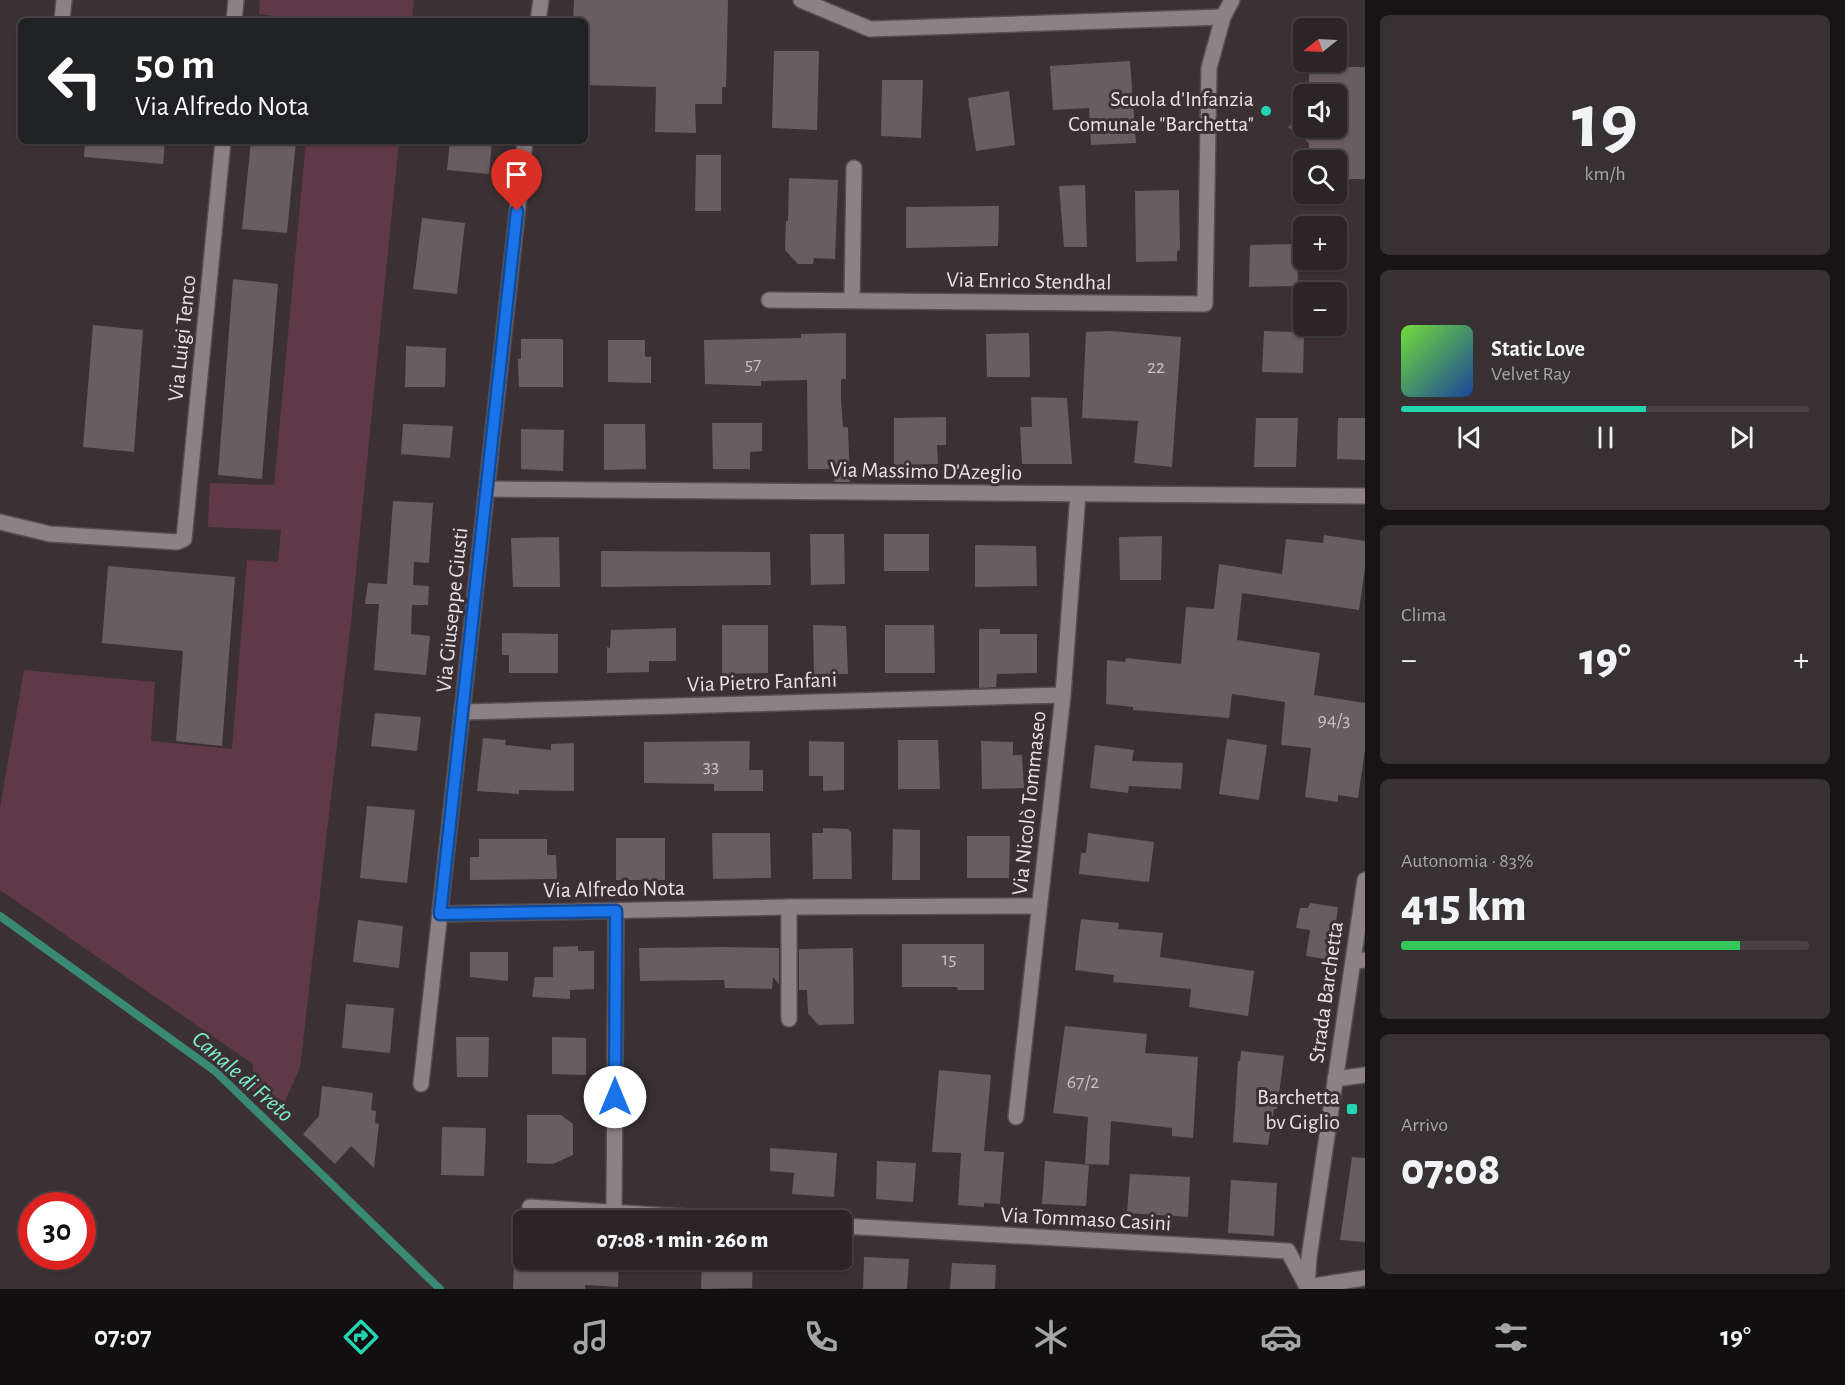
<!DOCTYPE html>
<html lang="it">
<head>
<meta charset="utf-8">
<style>
	body { margin:0; font-family:"Alegreya Sans",sans-serif; background:#383133; color:#f1f3f6; height:100vh; display:flex; flex-direction:column; font-size:22px; white-space:nowrap }
	* { box-sizing:border-box; margin:0 }
	p { font-size:20px; color:#a6a5a7 }
	.icon { flex:none; width:33px; height:33px; fill:none; stroke:currentColor; stroke-width:2; stroke-linecap:round; stroke-linejoin:round }
	.map { position:relative; flex:1; overflow:hidden }
	.sheet { display:flex; flex-direction:column; gap:15px; padding:15px; background:#181415; width:480px }
	.sheet>* { flex:none }
	.guide { position:absolute; left:18px; top:18px; width:570px; height:126px; border-radius:9px; box-shadow:0 2px 4px #0004,0 0 0 2px #484244; background:#202124; color:#fff; overflow:hidden }
	.needle { width:39px; rotate:252deg }
	.controls { position:absolute; left:1293px; top:18px; display:grid; gap:12px }
	.controls a { display:grid; place-items:center; width:54px; height:54px; border-radius:9px; background:#2c2527; box-shadow:0 2px 4px #0004,0 0 0 2px #484244; font-size:30px }
	.speed { position:absolute; left:18px; top:1192px; display:flex; gap:12px; font-size:30px; font-weight:700; text-align:center }
	.speed>* { display:grid; place-content:center; width:78px; height:78px; border-radius:50%; background:#2c2527; box-shadow:0 2px 4px #0004,0 0 0 2px #484244; line-height:1 }
	.speed .limit { border:9px solid #d22; background:#fff; color:#111 }
	.pin { position:absolute; display:grid; place-items:center; width:51px; height:51px; color:#fff; margin:-62px -26px; border-radius:50% 50% 50% 0; rotate:-45deg; box-shadow:0 0 6px #0007 }
	.pin .icon { rotate:45deg }
	.me { position:absolute; width:66px; margin:-33px; rotate:0deg; stroke-linejoin:round; filter:drop-shadow(0 0 4px #0008) }
	.turn { display:flex; align-items:center; gap:21px; height:126px; padding:0 18px; font-size:27px }
	.turn .icon { width:78px; height:78px; stroke-width:2.5 }
	.turn b { display:block; font-size:42px; line-height:51px }
	.big { font-size:45px; font-weight:800; line-height:1.1 }
	.sheet .tile { flex:1; display:flex; flex-direction:column; justify-content:center; gap:9px; min-width:0; padding:0 21px; border-radius:9px; background:#383133 }
	.sheet .dial { align-items:center; gap:0 }
	.dial b { font-size:78px; line-height:1 }
	.song { display:flex; align-items:center; gap:18px }
	.cover { width:72px; height:72px; border-radius:9px; background:linear-gradient(135deg,hsl(100 70% 55%),hsl(220 70% 35%)) }
	.played { height:6px; border-radius:3px; background:linear-gradient(90deg,#21d5b0 60%,#484244 60%) }
	.keys { display:flex; justify-content:space-around; direction:ltr }
	.heat { display:flex; justify-content:space-between; align-items:center; font-size:33px; direction:ltr }
	.charge { height:9px; border-radius:4px; background:linear-gradient(90deg,#34c759 83%,#484244 0) }
	.trip { position:absolute; left:513px; top:1210px; width:339px; height:60px; border-radius:9px; background:#2c2527; box-shadow:0 2px 4px #0004,0 0 0 2px #484244; font-weight:800; line-height:60px; text-align:center }
	.tab-bar { display:flex; height:96px; justify-content:space-around; align-items:center; background:#120f10; color:#a6a5a7 }
	.tab-bar .icon { width:42px; height:42px }
	.tab-bar .active { color:#21d5b0 }
	.tab-bar b { font-size:27px; color:#f1f3f6 }
	main { display:flex; flex:1; min-height:0 }
	.map>svg:first-child { display:block }
</style>
</head>
<body>
<main>
<div class="map">
<svg width="1365" height="1289" viewBox="0 0 1365 1289">
	<rect width="100%" height="100%" fill="#3b3134"/>
	<g fill="#603948">
		<path d="M260,0H414L412,21H317L259,14Z"/>
		<path d="M306,141H399L351,622L300,1068L285,1101L253,1091V1064L0,890V808L24,670L155,682L151,741L232,749L247,560L278,562L281,530L208,527L210,483L274,485Z"/>
	</g>
	<g fill="none" stroke-linecap="round" stroke-linejoin="round">
		<path stroke="#3a8975" stroke-width="8" d="M0,916L215,1071L440,1289"/>
	</g>
	<g fill="#685d60">
		<path d="M574,0H728L726,87H722V104H695L696,133L655,132L656,87L585,85V21H573Z"/>
		<path d="M774,51H819L817,130L772,128Z"/>
		<path d="M1130,61L1136,143L1091,145L1089,108L1053,110L1050,66Z"/>
		<path d="M1309,62H1348V67H1365V179H1336V160H1309V143L1288,127L1304,116V128H1336V94H1309Z"/>
		<path d="M882,80H923L921,138L881,136Z"/>
		<path d="M1009,91L1015,145L976,151L968,98Z"/>
		<path d="M85,141H165L163,164L84,157Z"/>
		<path d="M251,141H296L287,233L242,229Z"/>
		<path d="M450,141H492L489,174L447,170Z"/>
		<path d="M696,155H721V211H695Z"/>
		<path d="M789,178L838,180L835,259L814,258L813,264H798L785,250L786,221H788Z"/>
		<path d="M1085,185L1087,247H1064L1059,186Z"/>
		<path d="M1179,190L1180,250L1177,251V261L1136,262L1135,191Z"/>
		<path d="M999,206L998,246L906,248V207Z"/>
		<path d="M422,218L465,223L457,294L413,289Z"/>
		<path d="M1297,244L1298,286L1249,287L1250,245Z"/>
		<path d="M233,279L278,284L262,479L218,475Z"/>
		<path d="M93,325L143,330L134,452L83,447Z"/>
		<path d="M1111,331L1181,337L1172,467L1134,463L1138,421L1082,418L1086,332Z"/>
		<path d="M1264,331L1304,332L1303,373L1262,372Z"/>
		<path d="M846,333V379H841V400L843,427H848L850,482H835L831,469H808L807,380L761,381V386L705,384L704,340L801,338V334Z"/>
		<path d="M1029,333L1030,377H987L986,334Z"/>
		<path d="M521,339H563V387H519L518,359H521Z"/>
		<path d="M608,340H645V357H651V383L608,382Z"/>
		<path d="M406,346L446,348L445,387H405Z"/>
		<path d="M1031,397L1067,398L1072,464H1022L1020,427H1032Z"/>
		<path d="M946,417V445H937L938,464L894,465V418Z"/>
		<path d="M1256,418H1298L1296,467H1254Z"/>
		<path d="M1338,418H1365V460L1337,459Z"/>
		<path d="M712,423H762V451L750,452V469H713Z"/>
		<path d="M403,424L453,426L450,458L401,454Z"/>
		<path d="M604,424H645L646,469L604,470Z"/>
		<path d="M521,429L564,430L563,471L521,469Z"/>
		<path d="M393,501L433,503L429,563L414,562L413,585L429,586L428,605H412L411,634L430,636L426,675L374,670L379,604H365L368,583L387,584Z"/>
		<path d="M810,534H844L845,584L811,585Z"/>
		<rect x="884" y="534" width="45" height="37"/>
		<path d="M1324,535L1365,541V568L1359,610L1242,593L1237,640L1320,653L1314,695L1365,703V750L1358,798L1338,795V802L1305,797L1311,748L1281,745L1285,702L1232,694L1229,718L1133,710V707L1106,704L1107,660L1125,662L1126,658L1181,664L1186,607L1214,609L1219,564L1282,574L1286,539L1323,543Z"/>
		<path d="M1162,536L1161,580H1120L1119,537Z"/>
		<path d="M559,537L560,587H513L511,538Z"/>
		<path d="M975,545L1036,546L1037,586L975,587Z"/>
		<path d="M601,551L770,552L771,585L601,587Z"/>
		<path d="M108,566L235,577L222,746L176,741L183,651L102,643Z"/>
		<path d="M722,625H768V673L722,674Z"/>
		<path d="M813,625L846,626L848,674H814Z"/>
		<path d="M885,625H934L935,673H885Z"/>
		<path d="M676,628V661H649V672L607,673V647L610,648L611,630Z"/>
		<path d="M979,629H1000V634H1037V673L997,674L996,687L979,688Z"/>
		<path d="M502,633L558,634V673H509V655H502Z"/>
		<path d="M375,713L421,717L417,751L371,746Z"/>
		<path d="M483,738L506,740L505,745L551,750V744L574,743V791L519,790V794L477,791Z"/>
		<path d="M1227,739L1267,745L1259,800L1219,794Z"/>
		<path d="M898,740H938L940,789H898Z"/>
		<path d="M750,741L749,770H763V791H714V784L644,783V742Z"/>
		<path d="M809,741L844,742V790L823,791V776H809Z"/>
		<path d="M981,741L1013,742V755H1022L1024,788L982,789Z"/>
		<path d="M1095,745L1134,750L1132,761L1183,763L1181,789L1129,786L1128,793L1090,788Z"/>
		<path d="M367,806L415,810L407,883L360,878Z"/>
		<path d="M823,828L849,829V831H851L852,879H813L812,833H823Z"/>
		<path d="M893,829L920,830V880H892Z"/>
		<path d="M712,833H770L771,878L713,879Z"/>
		<path d="M1088,833L1154,842L1149,882L1079,874L1081,853H1086Z"/>
		<path d="M967,836H1010L1009,878H967Z"/>
		<rect x="616" y="838" width="49" height="42"/>
		<path d="M479,839H547V855H556L557,879L470,880V857H479Z"/>
		<path d="M1310,903L1338,907L1331,960L1306,956L1310,930L1296,928L1300,908H1308Z"/>
		<path d="M1081,919L1119,923L1118,929L1163,933L1160,957L1254,971L1248,1016L1189,1007L1191,989L1113,982L1114,975L1075,970Z"/>
		<path d="M358,920L403,926L399,968L353,962Z"/>
		<path d="M902,944H984V990H958L957,987H902Z"/>
		<path d="M578,946V951H594V989L570,990V999L532,997L535,977H553V947Z"/>
		<path d="M724,947L779,948V984L773,977L772,989L725,988L724,980L640,981L639,948Z"/>
		<path d="M853,948L854,1024L818,1025L808,1013L807,990H799V949Z"/>
		<path d="M470,952H508V981L470,977Z"/>
		<path d="M346,1004L394,1008L390,1053L342,1048Z"/>
		<path d="M1065,1026L1147,1034L1145,1053L1198,1057L1193,1138L1172,1136V1128L1111,1121L1109,1165L1085,1164L1088,1117L1053,1113Z"/>
		<path d="M456,1037H489L488,1077H457Z"/>
		<path d="M552,1037L586,1038V1075L552,1074Z"/>
		<path d="M1241,1051L1284,1056L1277,1109H1274L1268,1145L1233,1142L1238,1061H1240Z"/>
		<path d="M939,1070L991,1075L984,1151L1004,1152L1000,1204L984,1203V1207L958,1205L961,1153L932,1152Z"/>
		<path d="M322,1086L373,1093L371,1110L376,1111L375,1123L379,1124L374,1168L351,1146L335,1164L303,1134L319,1116Z"/>
		<path d="M527,1115H561L573,1124V1155L553,1164L527,1163Z"/>
		<path d="M442,1127L486,1128L484,1176L441,1175Z"/>
		<path d="M770,1148L837,1153L834,1197L792,1194L794,1173L770,1171Z"/>
		<path d="M1352,1157L1365,1158V1242L1340,1240Z"/>
		<path d="M877,1161L916,1163L913,1202L876,1199Z"/>
		<path d="M1045,1161L1089,1165L1086,1206L1042,1204Z"/>
		<path d="M1130,1174L1190,1177L1188,1217L1127,1213Z"/>
		<path d="M1231,1180L1277,1183L1274,1236L1228,1233Z"/>
		<path d="M864,1257L909,1259L907,1289H863Z"/>
		<path d="M531,1260H619L618,1287L585,1285V1289H513L514,1267Z"/>
		<path d="M702,1260H753L752,1288L701,1289Z"/>
		<path d="M952,1263L996,1265L995,1289H950Z"/>
	</g>
	<g fill="none" stroke-linecap="round" stroke-linejoin="round">
		<g stroke="#554d50" stroke-width="18">
			<g id="street">
				<path d="M801,0L870,29L1223,17"/>
				<path d="M62,20L64,0"/>
				<path d="M234,21L236,0"/>
				<path d="M538,21L541,0"/>
				<path d="M769,300L1205,304L1209,68L1223,17L1232,0"/>
				<path d="M852,300L854,168"/>
				<path d="M487,489L1365,496"/>
				<path d="M0,522L50,534L177,542L184,539L223,141"/>
				<path d="M462,712L1063,695"/>
				<path d="M789,907V1019"/>
				<path d="M440,914L789,907L1039,906"/>
				<path d="M1353,962L1365,960"/>
				<path d="M1335,1079L1365,1075"/>
				<path d="M421,1084L525,141"/>
				<path d="M1016,1117L1063,695L1078,494"/>
				<path d="M530,1207L751,1221"/>
				<path d="M614,1213L616,911"/>
				<path d="M842,1226L1288,1251L1307,1287L1365,1278"/>
			</g>
		</g>
		<g stroke="#554d50" stroke-width="18">
			<path id="secondary" d="M1307,1289L1309,1257L1365,880"/>
		</g>
		<use href="#street" stroke="#8d8185" stroke-width="15"/>
		<use href="#secondary" stroke="#8d8185" stroke-width="15"/>
	</g>
	<g fill="none" stroke-linecap="round" stroke-linejoin="round">
		<g stroke="#114b97" stroke-width="15">
			<path id="route" d="M517,211L440,914L616,911L615,1097"/>
		</g>
		<use href="#route" stroke="#1a73e8" stroke-width="10"/>
	</g>
	<g fill="#21d5b0" stroke="#3b3134" stroke-width="2">
		<circle cx="1266" cy="111" r="6"/>
		<rect x="1346" y="1103" width="12" height="12" rx="3"/>
	</g>
	<g text-anchor="middle" stroke-width="6" stroke-linejoin="round" paint-order="stroke">
		<g font-size="20" fill="#c8c1c3">
			<text x="753" y="370">57</text>
			<text x="1156" y="373">22</text>
			<text x="1334" y="726">94/3</text>
			<text x="711" y="772">33</text>
			<text x="949" y="965">15</text>
			<text x="1083" y="1088">67/2</text>
		</g>
		<g font-size="22" fill="#e8e2e4" stroke="#3b3134" text-anchor="end">
			<text x="1254" y="106">Scuola d'Infanzia<tspan x="1254" dy="25">Comunale "Barchetta"</tspan></text>
			<text x="1340" y="1104">Barchetta<tspan x="1340" dy="25">bv Giglio</tspan></text>
		</g>
		<g font-size="22" fill="#e8e2e4" stroke="#3b3134">
			<text transform="translate(1029 280) rotate(1)" y="8">Via Enrico Stendhal</text>
			<text transform="translate(181 338) rotate(-84)" y="8">Via Luigi Tenco</text>
			<text transform="translate(926 470) rotate(1)" y="8">Via Massimo D'Azeglio</text>
			<text transform="translate(451 610) rotate(-84)" y="8">Via Giuseppe Giusti</text>
			<text transform="translate(762 681) rotate(-2)" y="8">Via Pietro Fanfani</text>
			<text transform="translate(1028 803) rotate(-84)" y="8">Via Nicolò Tommaseo</text>
			<text transform="translate(614 888) rotate(-1)" y="8">Via Alfredo Nota</text>
			<text transform="translate(1325 992) rotate(-82)" y="8">Strada Barchetta</text>
			<text transform="translate(1086 1218) rotate(3)" y="8">Via Tommaso Casini</text>
		</g>
		<g font-size="24" font-style="italic" fill="#7ceecf" stroke="#3b3134">
			<text transform="translate(243 1076) rotate(41)" y="8">Canale di Freto</text>
		</g>
	</g>
</svg>
<div class="controls">
<a><svg class="needle" viewBox="-14 -14 28 28"><path d="M0-13l5 13h-10z" fill="#e53935"/><path d="M0 13l5-13h-10z" fill="#a6a5a7"/></svg></a>
<a><svg class="icon" aria-label="sound" viewBox="0 0 24 24"><path d="M4 9h4l5-4v14l-5-4H4zM17 9q2 3 0 6"/></svg></a>
<a><svg class="icon" aria-label="search" viewBox="0 0 24 24"><circle cx="10" cy="10" r="6"/><path d="M15 15l6 6"/></svg></a>
<a>+</a>
<a>−</a>
</div>
<div class="speed"><div class="limit">30</div></div>
<div class="pin" style="left:517px;top:211px;background:#d93025"><svg class="icon" aria-label="arrive" viewBox="0 0 24 24"><path d="M6 21V4h12l-3 4 3 4H6"/></svg></div>
<svg class="me" style="left:615px;top:1097px" viewBox="-20 -20 40 40"><circle r="19" fill="#fff"/><path d="M0-13L10 11 0 6-10 11z" fill="#1a73e8"/></svg>
<div class="trip">07:08 · 1 min · 260 m</div>
<div class="guide">
<div class="turn"><svg class="icon" aria-label="left" viewBox="0 0 24 24"><path d="M17 20v-9H6M10 6l-5 5 5 5"/></svg><div><b>50 m</b>Via Alfredo Nota</div></div>
</div>
</div>
<section class="sheet">
<div class="tile dial"><b>19</b><p>km/h</p></div>
<div class="tile">
<div class="song"><i class="cover"></i><div><b>Static Love</b><p>Velvet Ray</p></div></div>
<div class="played"></div>
<div class="keys"><svg class="icon" aria-label="previous" viewBox="0 0 24 24"><path d="M18 5L8 12l10 7zM5 5v14"/></svg><svg class="icon" aria-label="pause" viewBox="0 0 24 24"><path d="M8 5v14M16 5v14"/></svg><svg class="icon" aria-label="next" viewBox="0 0 24 24"><path d="M6 5l10 7-10 7zM19 5v14"/></svg></div>
</div>
<div class="tile"><p>Clima</p>
<div class="heat"><a>−</a><b class="big">19°</b><a>+</a></div>
</div>
<div class="tile"><p>Autonomia · 83%</p><b class="big">415 km</b><div class="charge"></div></div>
<div class="tile"><p>Arrivo</p><b class="big">07:08</b></div>
</section>
</main>
<nav class="tab-bar">
<b>07:07</b>
<svg class="icon active" aria-label="directions" viewBox="0 0 24 24"><path d="M12 3l9 9-9 9-9-9zM9 14v-3h6M13 9l2 2-2 2"/></svg>
<svg class="icon" aria-label="music" viewBox="0 0 24 24"><path d="M9 18V5l10-2v13"/><circle cx="6" cy="18" r="3"/><circle cx="16" cy="16" r="3"/></svg>
<svg class="icon" aria-label="phone" viewBox="0 0 24 24"><path d="M5 4h4l2 5-3 2q2 4 5 5l2-3 5 2v4C11 20 4 13 5 4z"/></svg>
<svg class="icon" aria-label="climate" viewBox="0 0 24 24"><path d="M12 3v18M4 7l16 10M4 17L20 7"/></svg>
<svg class="icon" aria-label="car" viewBox="0 0 24 24"><path d="M5 17H2v-5l4-1 3-4h7l3 4 3 1v5h-3M9 17h6M6 11h13"/><circle cx="7" cy="17" r="2"/><circle cx="17" cy="17" r="2"/></svg>
<svg class="icon" aria-label="filters" viewBox="0 0 24 24"><path d="M4 7h16M4 17h16"/><circle cx="9" cy="7" r="2"/><circle cx="15" cy="17" r="2"/></svg>
<b>19°</b>
</nav>
</body>
</html>
